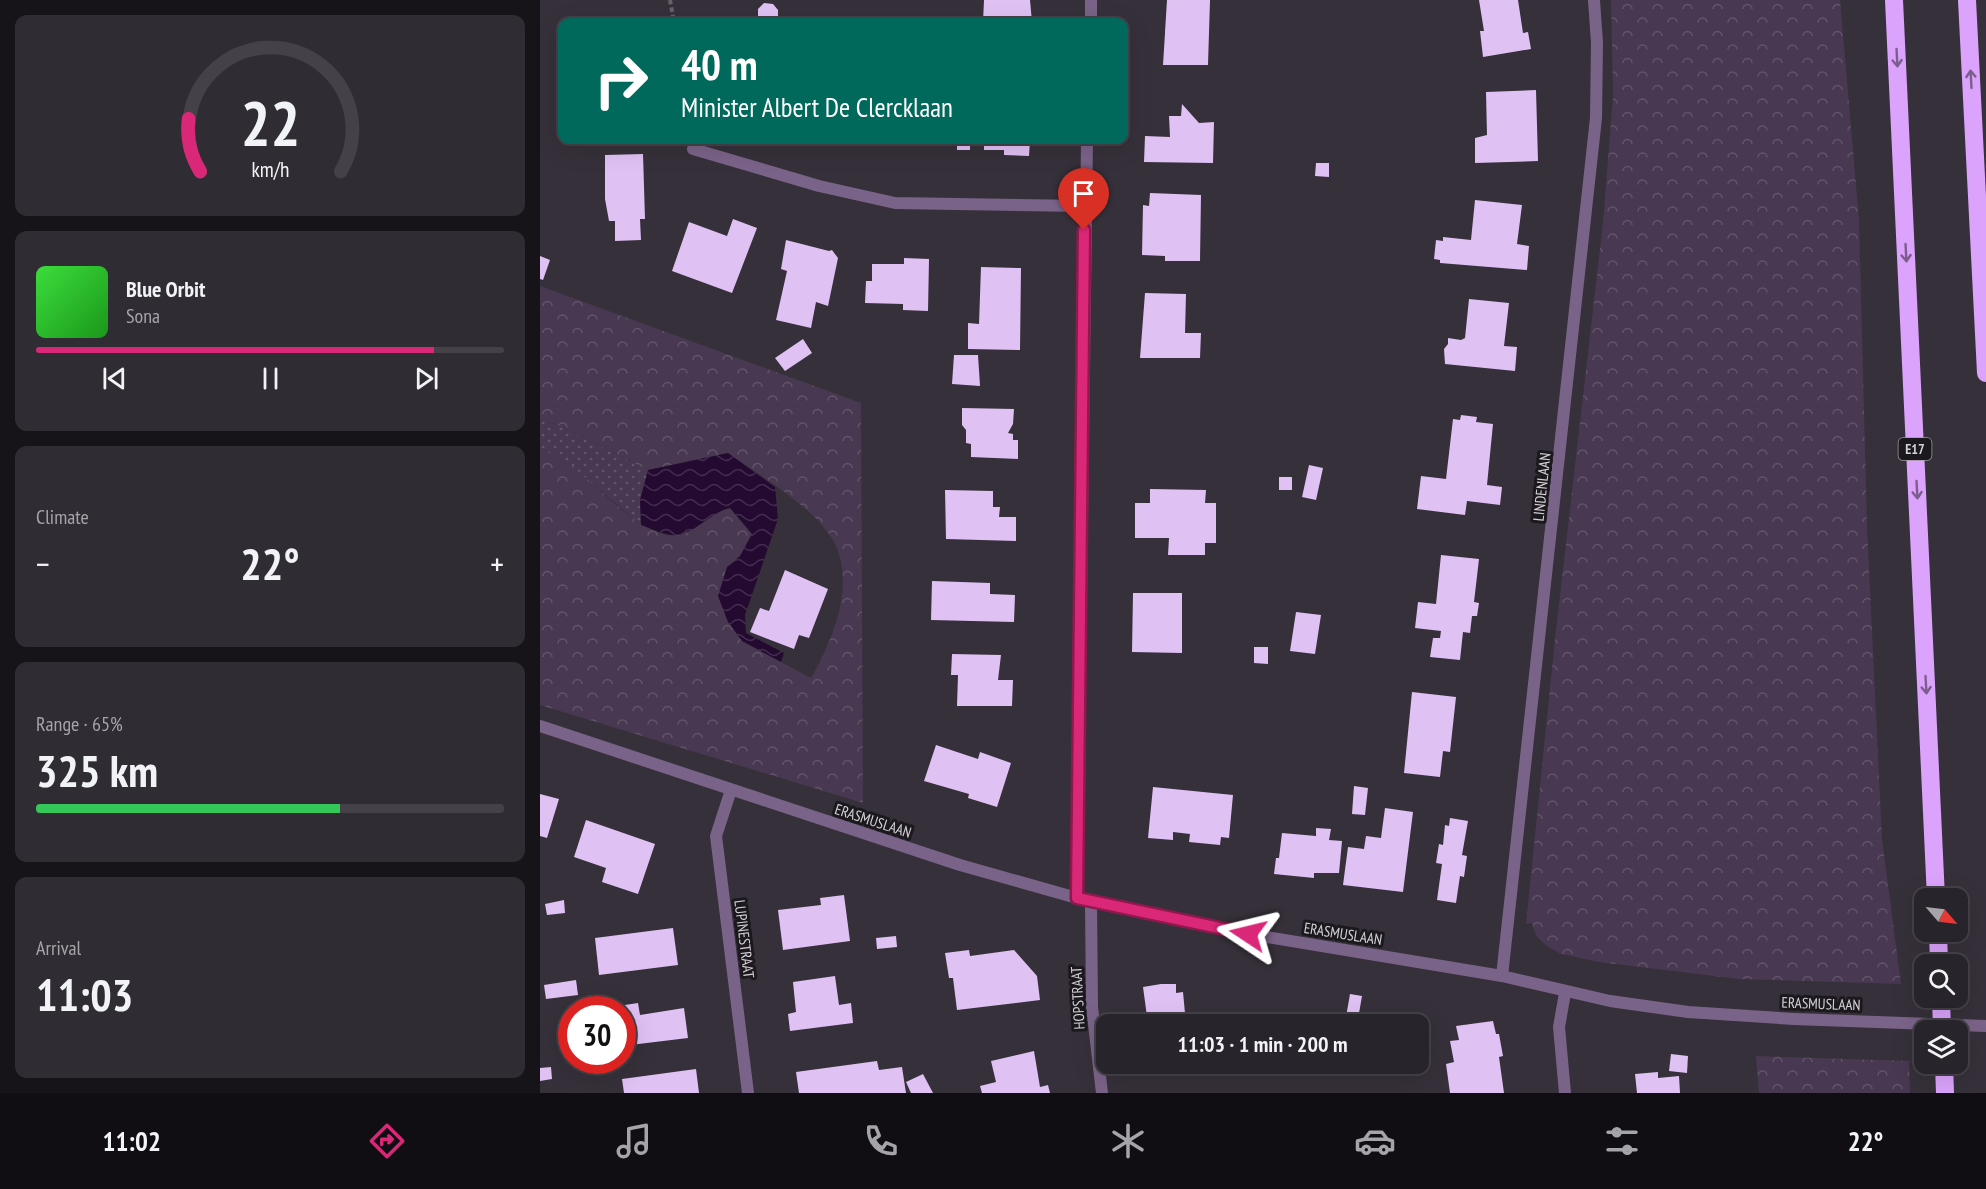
<!DOCTYPE html>
<html lang="en">
<head>
<meta charset="utf-8">
<style>
	body { margin:0; font-family:"PT Sans Narrow",sans-serif; background:#302c34; color:#f1f3f6; height:100vh; display:flex; flex-direction:column; font-size:22px; white-space:nowrap }
	* { box-sizing:border-box; margin:0 }
	p { font-size:20px; color:#a5a4a9 }
	.icon { flex:none; width:33px; height:33px; fill:none; stroke:currentColor; stroke-width:2; stroke-linecap:round; stroke-linejoin:round }
	.map { position:relative; flex:1; overflow:hidden }
	.panel { display:flex; flex-direction:column; gap:15px; padding:15px; background:#161418; width:540px }
	.panel>* { flex:none }
	.hud { position:absolute; left:18px; top:18px; width:570px; height:126px; border-radius:12px; box-shadow:0 6px 24px #0002,0 0 0 2px #444148; background:#00695c; color:#fff; overflow:hidden }
	.needle { width:39px; rotate:118deg }
	.fabs { position:absolute; left:1374px; top:888px; display:grid; gap:12px }
	.fabs a { display:grid; place-items:center; width:54px; height:54px; border-radius:12px; background:#28242c; box-shadow:0 6px 24px #0002,0 0 0 2px #444148; font-size:30px }
	.speed { position:absolute; left:18px; top:996px; display:flex; gap:12px; font-size:30px; font-weight:700; text-align:center }
	.speed>* { display:grid; place-content:center; width:78px; height:78px; border-radius:50%; background:#28242c; box-shadow:0 6px 24px #0002,0 0 0 2px #444148; line-height:1 }
	.speed .limit { border:9px solid #d22; background:#fff; color:#111 }
	.pin { position:absolute; display:grid; place-items:center; width:51px; height:51px; color:#fff; margin:-62px -26px; border-radius:50% 50% 50% 0; rotate:-45deg; box-shadow:0 0 6px #0007 }
	.pin .icon { rotate:45deg }
	.me { position:absolute; width:66px; margin:-33px; rotate:280deg; stroke-linejoin:round; filter:drop-shadow(0 0 4px #0008) }
	.turn { display:flex; align-items:center; gap:21px; height:126px; padding:0 24px; font-size:27px }
	.turn .icon { width:78px; height:78px; stroke-width:2.5 }
	.turn b { display:block; font-size:42px; line-height:51px }
	.big { font-size:45px; font-weight:600; line-height:1.1 }
	.panel .card { flex:1; display:flex; flex-direction:column; justify-content:center; gap:9px; min-width:0; padding:0 21px; border-radius:12px; background:#302c34 }
	.panel .dial { align-items:center; gap:0 }
	.dial svg { height:156px; overflow:visible; fill:none; stroke:#444148; stroke-width:7; stroke-linecap:round; text-anchor:middle }
	.dial text { fill:#f1f3f6; stroke:none }
	.song { display:flex; align-items:center; gap:18px }
	.cover { width:72px; height:72px; border-radius:9px; background:linear-gradient(135deg,hsl(120 70% 55%),hsl(120 70% 35%)) }
	.played { height:6px; border-radius:3px; background:linear-gradient(90deg,#db2777 85%,#444148 85%) }
	.keys { display:flex; justify-content:space-around; direction:ltr }
	.heat { display:flex; justify-content:space-between; align-items:center; font-size:33px; direction:ltr }
	.charge { height:9px; border-radius:4px; background:linear-gradient(90deg,#34c759 65%,#444148 0) }
	.trip { position:absolute; left:556px; top:1014px; width:333px; height:60px; border-radius:12px; background:#28242c; box-shadow:0 6px 24px #0002,0 0 0 2px #444148; font-weight:600; line-height:60px; text-align:center }
	.tabs { display:flex; height:96px; justify-content:space-around; align-items:center; background:#100e12; color:#a5a4a9 }
	.tabs .icon { width:42px; height:42px }
	.tabs .current { color:#db2777 }
	.tabs b { font-size:27px; color:#f1f3f6 }
	main { display:flex; flex:1; min-height:0 }
	.map>svg:first-child { display:block }
</style>
</head>
<body>
<main>
<section class="panel">
<div class="card dial"><svg viewBox="0 0 100 80">
<path d="M14 69A42 42 0 1 1 86 69"/>
<path d="M14 69A42 42 0 0 1 8 42" stroke="#db2777"/>
<text x="50" y="56" font-size="32" font-weight="700">22</text>
<text x="50" y="72" font-size="11">km/h</text>
</svg></div>
<div class="card">
<div class="song"><i class="cover"></i><div><b>Blue Orbit</b><p>Sona</p></div></div>
<div class="played"></div>
<div class="keys"><svg class="icon" aria-label="previous" viewBox="0 0 24 24"><path d="M18 5L8 12l10 7zM5 5v14"/></svg><svg class="icon" aria-label="pause" viewBox="0 0 24 24"><path d="M8 5v14M16 5v14"/></svg><svg class="icon" aria-label="next" viewBox="0 0 24 24"><path d="M6 5l10 7-10 7zM19 5v14"/></svg></div>
</div>
<div class="card"><p>Climate</p>
<div class="heat"><a>−</a><b class="big">22°</b><a>+</a></div>
</div>
<div class="card"><p>Range · 65%</p><b class="big">325 km</b><div class="charge"></div></div>
<div class="card"><p>Arrival</p><b class="big">11:03</b></div>
</section>
<div class="map">
<svg width="1446" height="1093" viewBox="0 0 1446 1093">
	<defs>
		<pattern id="grass-dots" width="8" height="8" patternUnits="userSpaceOnUse" patternTransform="scale(1.5)"><rect width="8" height="8" fill="#483851"/><path d="M2 2h.1M6 6h.1" fill="none" stroke="#625469" stroke-width="1.8" stroke-linecap="round"/></pattern>
		<pattern id="forest-crowns" width="20" height="18" patternUnits="userSpaceOnUse" patternTransform="scale(1.5)"><rect width="20" height="18" fill="#483851"/><path d="M2 6a3 3 0 1 1 6 0M12 15a3 3 0 1 1 6 0" fill="none" stroke="#625469"/></pattern>
		<pattern id="water-waves" width="16" height="10" patternUnits="userSpaceOnUse" patternTransform="scale(1.5)"><rect width="16" height="10" fill="#240a31"/><path d="M0 5q4-4 8 0t8 0" fill="none" stroke="#432d4e"/></pattern>
	</defs>
	<rect width="100%" height="100%" fill="#36303a"/>
	<path fill="url(#grass-dots)" d="M0,419L20,426L108,470L100,500L101,525L29,464L0,448Z"/>
	<g fill="url(#forest-crowns)">
		<path d="M1071,0H1300L1319,220L1327,527L1342,839L1361,984L1199,979L1059,962L1021,954L1007,946L996,936L992,923L986,924L1015,639L1063,223L1073,96Z"/>
		<path d="M0,286L321,403L323,803L0,705V448C9,453 19,457 28,463C54,481 108,546 142,534C160,528 171,512 190,508L212,534L200,556L187,567L202,641L271,678C293,640 316,584 294,542C275,507 220,476 188,453L108,470L20,426L0,419Z"/>
		<path d="M1216,1056L1369,1061L1370,1093H1219Z"/>
	</g>
	<path fill="url(#water-waves)" d="M188,453L235,487L238,519L205,615L206,633L244,653L241,662L202,641L188,622L178,596L187,567L200,556L212,534L190,508C170,512 155,535 134,535C124,535 112,529 101,525L100,500L108,470Z"/>
	<g fill="#e0c1f4">
		<path d="M444,0H490L492,22H443Z"/>
		<path d="M627,0H670L668,65H623Z"/>
		<path d="M939,0H978L983,33L988,32L991,49L943,57L940,31H944Z"/>
		<path d="M224,3L233,4L238,10V22H218V9Z"/>
		<path d="M996,90L998,161L935,163V138L947,135L946,92Z"/>
		<path d="M642,104L659,123L674,122L673,163L604,162L605,136L630,137L629,116H641Z"/>
		<path d="M417,140H490L489,156L464,155V150H444V143H430V150H417Z"/>
		<path d="M103,154L105,219H100L101,240L75,241V221H69L65,199V155Z"/>
		<path d="M776,163H789V177L775,176Z"/>
		<path d="M610,193L661,195L660,261H625V256L602,255L603,205L609,206Z"/>
		<path d="M935,200L982,205L977,244L989,246L987,270L900,263V260L894,259L896,240L903,241V237L931,240Z"/>
		<path d="M193,219L217,228L192,293L132,271L149,222L187,236Z"/>
		<path d="M246,240L289,251L292,250L298,258L288,306L276,302L271,328L236,320L247,271L241,269Z"/>
		<path d="M0,256L10,260L3,280L0,279Z"/>
		<path d="M364,258L389,259L388,311L363,310V304L325,303L326,281H332V264H364Z"/>
		<path d="M441,267L481,268L480,350L428,349V323L439,324Z"/>
		<path d="M605,293L646,294L645,333H661L660,358H600Z"/>
		<path d="M929,299L969,303L964,346L977,347L975,371L905,364L904,349L908,344V338L921,340L925,338Z"/>
		<path d="M263,339L272,353L245,371L235,358Z"/>
		<path d="M414,355H438L440,386L412,384Z"/>
		<path d="M422,408L474,409L473,424L468,433L473,434V440H478V459L431,457V444L426,443V430L422,425Z"/>
		<path d="M921,415L937,417L936,422L953,424L947,485L962,487L960,505L927,501L925,515L877,509L881,476L906,479L913,419L920,420Z"/>
		<path d="M769,465L783,468L776,500L762,497Z"/>
		<rect x="739" y="477" width="13" height="13"/>
		<path d="M610,489L666,490L665,503H676V543H665V555H628L629,538H595V503H610Z"/>
		<path d="M405,490L453,491V507H460L459,517H476V541L406,539Z"/>
		<path d="M901,555L939,559L934,602L939,603L937,616H932L930,633L923,632L920,660L890,657L893,638H900L901,631L875,628L878,602L896,604Z"/>
		<path d="M245,570L288,589L269,638L259,635L254,649L210,632L220,608L229,611Z"/>
		<path d="M392,581L450,583V594L475,595L474,622L391,620Z"/>
		<path d="M593,593H642V653L592,652Z"/>
		<path d="M756,612L781,615L775,654L750,651Z"/>
		<path d="M714,647H728V664L714,663Z"/>
		<path d="M412,654L461,655L458,680H473L472,706H417L418,675H411Z"/>
		<path d="M872,692L916,697L910,752L903,751L900,777L864,773Z"/>
		<path d="M396,745L438,759L440,752L471,763L457,807L428,798L429,794L384,781Z"/>
		<path d="M814,786L828,788L825,815L812,814Z"/>
		<path d="M613,787L693,795L689,838L681,837L680,845L649,842L650,834L633,832V840L608,838Z"/>
		<path d="M0,794L19,799L7,838L0,836Z"/>
		<path d="M845,808L873,812L863,892L803,885L808,847L824,849L826,836L841,838Z"/>
		<path d="M910,818L928,821L922,855L927,856L924,877L920,876L916,903L897,900L902,864L896,863L899,844L903,845L905,825L909,826Z"/>
		<path d="M46,820L115,844L98,894L62,882L66,868L34,857Z"/>
		<path d="M776,828L791,829L789,840L802,841L799,873H774V878L734,874L736,858H739L742,833L776,836Z"/>
		<path d="M304,895L310,941L243,950L238,910L281,905L280,898Z"/>
		<path d="M24,900L25,913L7,915L5,904Z"/>
		<path d="M133,928L138,965L59,975L55,938Z"/>
		<path d="M356,936L357,947L337,949L336,938Z"/>
		<path d="M429,950L430,956L474,950L497,976L500,1000L417,1010L413,978H409L405,953Z"/>
		<path d="M295,976L299,1005L311,1003L313,1023L250,1031L248,1014L256,1012L253,982Z"/>
		<path d="M36,980L38,995L6,999L4,985Z"/>
		<path d="M621,984H636V993L643,992L646,1024H608L603,987Z"/>
		<path d="M810,994L822,996L818,1019L806,1017Z"/>
		<path d="M98,1003L100,1015L144,1008L148,1038L82,1046V1010L65,1008Z"/>
		<path d="M953,1021L956,1034H959L963,1056L959,1057L964,1093H910L906,1064L914,1062L910,1041L919,1040L916,1026Z"/>
		<path d="M494,1051L500,1087L508,1085L510,1093H442L440,1086L456,1082L451,1061Z"/>
		<path d="M1131,1054L1148,1056L1147,1073L1129,1071Z"/>
		<path d="M337,1061L339,1070L362,1067L366,1093H259L256,1072Z"/>
		<path d="M607,1064H671V1065L607,1072Z"/>
		<path d="M688,1064H703L704,1074L688,1075Z"/>
		<path d="M11,1067L12,1079L0,1081V1068Z"/>
		<path d="M156,1069L159,1093H84L82,1079Z"/>
		<path d="M1118,1072V1078L1139,1076L1140,1093H1097L1095,1074Z"/>
		<path d="M383,1074L393,1093H371L366,1082Z"/>
	</g>
	<g fill="none" stroke-linecap="round" stroke-linejoin="round">
		<path stroke="#67626a" stroke-width="4" stroke-dasharray="4.5 3" stroke-linecap="butt" d="M130,0L134,22"/>
		<g stroke="#7a6388" stroke-width="12">
			<path d="M551,22V0"/>
			<path d="M153,149L279,186L355,203L544,206"/>
			<path d="M0,726L420,865L551,902L685,930L962,976L1070,1001L1148,1012L1254,1019"/>
			<path d="M191,790L176,836L208,1093"/>
			<path d="M537,898L547,140"/>
			<path d="M551,902L552,1007L562,1093"/>
			<path d="M962,976L1056,118L1057,43L1054,0"/>
			<path d="M1025,1093L1019,1027L1025,993"/>
		</g>
		<g stroke="#dca3fd" stroke-width="18">
			<path d="M1354,0L1396,898"/>
			<path d="M1427,0L1446,373"/>
			<path d="M1398,932L1399,964"/>
			<path d="M1401,998L1402,1030"/>
			<path d="M1404,1064L1405,1093"/>
		</g>
		<path stroke="#7a6388" stroke-width="12" d="M1254,1019L1446,1026"/>
	</g>
	<defs><path id="oneway-shaft" d="M-6 0H5M1.5-3L5.5 0L1.5 3" fill="none" stroke-width="1.6" stroke-linecap="round" stroke-linejoin="round" transform="scale(1.5)"/></defs>
	<g stroke="#7c5e8e">
		<use href="#oneway-shaft" transform="translate(1357 58) rotate(87)"/>
		<use href="#oneway-shaft" transform="translate(1431 79) rotate(-93)"/>
		<use href="#oneway-shaft" transform="translate(1366 253) rotate(87)"/>
		<use href="#oneway-shaft" transform="translate(1377 490) rotate(87)"/>
		<use href="#oneway-shaft" transform="translate(1386 685) rotate(87)"/>
	</g>
	<g fill="none" stroke-linecap="round" stroke-linejoin="round">
		<g stroke="#8e194d" stroke-width="15">
			<path id="route" d="M544,230L537,898L708,934"/>
		</g>
		<use href="#route" stroke="#db2777" stroke-width="10"/>
	</g>
	<g text-anchor="middle" stroke-width="6" stroke-linejoin="round" paint-order="stroke">
		<rect fill="#1c191e" stroke="#9e9aa0" stroke-width="1.5" x="1358.5" y="438" width="33" height="22" rx="4.5"/>
		<g font-size="14" font-weight="bold" fill="#d5d1d7">
			<text x="1375" y="454">E17</text>
		</g>
		<g font-size="15" fill="#d5d1d7" stroke="#1c191e">
			<text transform="translate(1002 487) rotate(-84)" y="5">LINDENLAAN</text>
			<text transform="translate(333 821) rotate(18)" y="5">ERASMUSLAAN</text>
			<text transform="translate(803 934) rotate(9)" y="5">ERASMUSLAAN</text>
			<text transform="translate(204 939) rotate(83)" y="5">LUPINESTRAAT</text>
			<text transform="translate(538 998) rotate(-93)" y="5">HOPSTRAAT</text>
			<text transform="translate(1281 1004) rotate(2)" y="5">ERASMUSLAAN</text>
		</g>
	</g>
</svg>
<div class="fabs">
<a><svg class="needle" viewBox="-14 -14 28 28"><path d="M0-13l5 13h-10z" fill="#e53935"/><path d="M0 13l5-13h-10z" fill="#a5a4a9"/></svg></a>
<a><svg class="icon" aria-label="search" viewBox="0 0 24 24"><circle cx="10" cy="10" r="6"/><path d="M15 15l6 6"/></svg></a>
<a><svg class="icon" aria-label="layers" viewBox="0 0 24 24"><path d="M12 4l9 5-9 5-9-5zM3 14l9 5 9-5"/></svg></a>
</div>
<div class="speed"><div class="limit">30</div></div>
<div class="pin" style="left:544px;top:230px;background:#d93025"><svg class="icon" aria-label="arrive" viewBox="0 0 24 24"><path d="M6 21V4h12l-3 4 3 4H6"/></svg></div>
<svg class="me" style="left:708px;top:934px" viewBox="-20 -20 40 40"><path d="M0-17L14 15 0 8-14 15z" fill="#db2777" stroke="#fff" stroke-width="4"/></svg>
<div class="trip">11:03 · 1 min · 200 m</div>
<div class="hud">
<div class="turn"><svg class="icon" aria-label="right" viewBox="0 0 24 24"><path d="M7 20v-9h11M14 6l5 5-5 5"/></svg><div><b>40 m</b>Minister Albert De Clercklaan</div></div>
</div>
</div>
</main>
<nav class="tabs">
<b>11:02</b>
<svg class="icon current" aria-label="directions" viewBox="0 0 24 24"><path d="M12 3l9 9-9 9-9-9zM9 14v-3h6M13 9l2 2-2 2"/></svg>
<svg class="icon" aria-label="music" viewBox="0 0 24 24"><path d="M9 18V5l10-2v13"/><circle cx="6" cy="18" r="3"/><circle cx="16" cy="16" r="3"/></svg>
<svg class="icon" aria-label="phone" viewBox="0 0 24 24"><path d="M5 4h4l2 5-3 2q2 4 5 5l2-3 5 2v4C11 20 4 13 5 4z"/></svg>
<svg class="icon" aria-label="climate" viewBox="0 0 24 24"><path d="M12 3v18M4 7l16 10M4 17L20 7"/></svg>
<svg class="icon" aria-label="car" viewBox="0 0 24 24"><path d="M5 17H2v-5l4-1 3-4h7l3 4 3 1v5h-3M9 17h6M6 11h13"/><circle cx="7" cy="17" r="2"/><circle cx="17" cy="17" r="2"/></svg>
<svg class="icon" aria-label="filters" viewBox="0 0 24 24"><path d="M4 7h16M4 17h16"/><circle cx="9" cy="7" r="2"/><circle cx="15" cy="17" r="2"/></svg>
<b>22°</b>
</nav>
</body>
</html>
